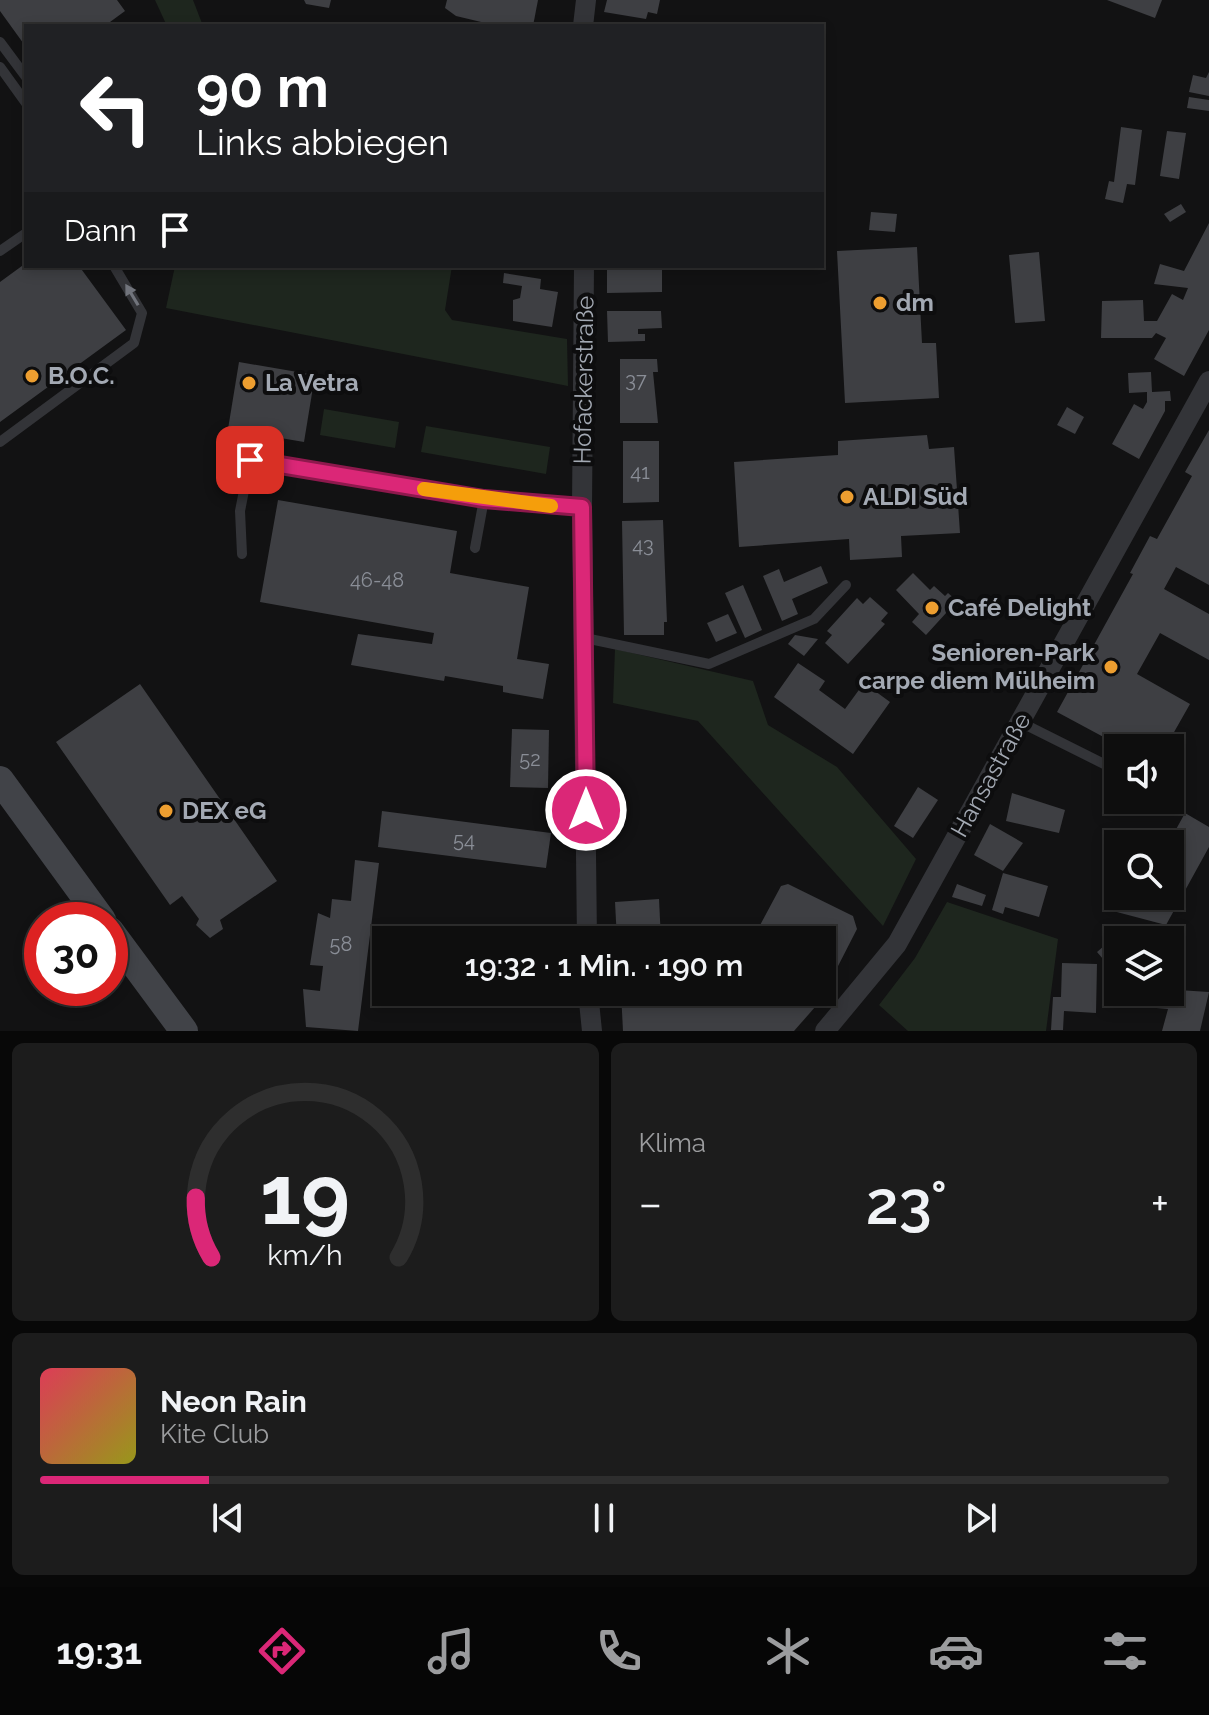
<!DOCTYPE html>
<html lang="de">
<head>
<meta charset="utf-8">
<style>
	body { margin:0; font-family:Raleway,sans-serif; background:#1c1c1c; color:#f1f3f6; height:100vh; display:flex; flex-direction:column; font-size:30px; white-space:nowrap }
	* { box-sizing:border-box; margin:0 }
	p { font-size:26px; color:#9b9c9e }
	.icon { flex:none; width:44px; height:44px; fill:none; stroke:currentColor; stroke-width:2; stroke-linecap:round; stroke-linejoin:round }
	.map { position:relative; height:1031px; overflow:hidden }
	.details { display:flex; flex-direction:column; gap:12px; padding:12px; background:#080808; flex:1 }
	.details>* { flex:none }
	.guide { position:absolute; left:24px; top:24px; width:800px; height:244px; border-radius:0px; box-shadow:0 4px 12px #0003,0 0 0 2px #2e2e2e; background:#202124; color:#fff; overflow:hidden }
	.controls { position:absolute; left:1104px; top:734px; display:grid; gap:16px }
	.controls a { display:grid; place-items:center; width:80px; height:80px; border-radius:0px; background:#0e0e0e; box-shadow:0 4px 12px #0003,0 0 0 2px #2e2e2e; font-size:40px }
	.speed { position:absolute; left:24px; top:902px; display:flex; gap:16px; font-size:40px; font-weight:700; text-align:center }
	.speed>* { display:grid; place-content:center; width:104px; height:104px; border-radius:50%; background:#0e0e0e; box-shadow:0 4px 12px #0003,0 0 0 2px #2e2e2e; line-height:1 }
	.speed .limit { border:12px solid #d22; background:#fff; color:#111 }
	.pin { position:absolute; display:grid; place-items:center; width:68px; height:68px; color:#fff; margin:-34px; border-radius:16px; box-shadow:0 4px 12px #0006 }
	.me { position:absolute; width:88px; margin:-44px; rotate:0deg; stroke-linejoin:round; filter:drop-shadow(0 0 6px #0008) }
	.turn { display:flex; align-items:center; gap:28px; height:168px; padding:0 40px; font-size:36px }
	.turn .icon { width:104px; height:104px; stroke-width:2.5 }
	.turn b { display:block; font-size:56px; line-height:68px }
	.then { display:flex; align-items:center; height:76px; padding:0 40px; background:#0003; gap:16px; font-size:30px }
	.big { font-size:60px; font-weight:600; line-height:1.1 }
	.details .widget { flex:1; display:flex; flex-direction:column; justify-content:center; gap:12px; min-width:0; padding:0 28px; border-radius:12px; background:#1c1c1c }
	.details .dial { align-items:center; gap:0 }
	.dial svg { height:208px; overflow:visible; fill:none; stroke:#2e2e2e; stroke-width:7; stroke-linecap:round; text-anchor:middle }
	.dial text { fill:#f1f3f6; stroke:none }
	.song { display:flex; align-items:center; gap:24px }
	.cover { width:96px; height:96px; border-radius:12px; background:linear-gradient(135deg,hsl(350 70% 55%),hsl(60 70% 35%)) }
	.played { height:8px; border-radius:4px; background:linear-gradient(90deg,#db2777 15%,#2e2e2e 15%) }
	.keys { display:flex; justify-content:space-around; direction:ltr }
	.heat { display:flex; justify-content:space-between; align-items:center; font-size:44px; direction:ltr }
	.details .tiles { flex:1; display:grid; gap:12px; grid-template-columns:1fr 1fr }
	.widget:last-child { grid-column:span 2 }
	.trip { position:absolute; left:372px; top:926px; width:464px; height:80px; border-radius:0px; background:#0e0e0e; box-shadow:0 4px 12px #0003,0 0 0 2px #2e2e2e; font-weight:600; line-height:80px; text-align:center }
	.menu { display:flex; height:128px; justify-content:space-around; align-items:center; background:#060606; color:#9b9c9e }
	.menu .icon { width:56px; height:56px }
	.menu .current { color:#db2777 }
	.menu b { font-size:36px; color:#f1f3f6 }
	.map>svg:first-child { display:block }
</style>
</head>
<body>
<div class="map">
<svg width="1209" height="1031" viewBox="0 0 1209 1031">
	<rect width="100%" height="100%" fill="#121213"/>
	<g fill="#1e261e">
		<path d="M155,0H193L203,26H167Z"/>
		<path d="M175,266H452L445,310L452,320L567,339L568,386L166,308Z"/>
		<path d="M324,409L399,422L395,448L320,435Z"/>
		<path d="M426,426L550,447L546,474L421,452Z"/>
		<path d="M615,649L753,681L768,725L837,767L916,859L883,926L698,721L613,703Z"/>
		<path d="M947,902L1058,939L1046,1031H908L879,1005L915,958Z"/>
	</g>
	<g fill="#3e3f43">
		<path d="M0,0H117L125,11L110,22L112,26H26V47L0,11Z"/>
		<path d="M304,0H331L329,8L306,4Z"/>
		<path d="M447,0H538L533,26H498L456,16L445,8Z"/>
		<path d="M607,0H660L657,14L648,12L646,19L604,12Z"/>
		<path d="M1107,0H1162L1155,18Z"/>
		<path d="M1209,72V96L1189,92L1193,75L1206,78Z"/>
		<path d="M1189,97L1209,100V111L1187,108Z"/>
		<path d="M1121,127L1142,130L1135,185L1127,184L1123,203L1105,199L1109,181L1114,182Z"/>
		<path d="M1167,131L1186,133L1179,179L1160,176Z"/>
		<path d="M1181,204L1186,212L1170,222L1164,214Z"/>
		<path d="M871,212L897,214L895,232L869,230Z"/>
		<path d="M1209,223V330L1184,376L1154,359L1166,338L1156,333L1152,338H1101L1102,301L1143,300L1144,321H1157L1172,294L1183,300L1188,288L1154,284L1160,264L1184,271Z"/>
		<path d="M917,247L922,343H936L939,398L845,403L837,251Z"/>
		<path d="M1039,252L1045,321L1015,323L1009,255Z"/>
		<path d="M26,263V266H79L126,330L0,422V282Z"/>
		<path d="M607,268L662,269V292L607,293Z"/>
		<path d="M504,273L541,279L540,289L558,292L552,327L513,321V300L520,298L522,286L503,283Z"/>
		<path d="M607,311H661L662,328L638,329V334H645V341L608,342Z"/>
		<path d="M620,359H657L658,372H653L658,423H620Z"/>
		<path d="M239,362L315,375L304,442L228,429Z"/>
		<path d="M1151,372L1152,392L1170,391L1171,401H1165V411L1139,459L1112,444L1134,404L1143,409L1147,402V392L1129,393L1128,373Z"/>
		<path d="M1067,407L1084,417L1075,434L1057,425Z"/>
		<path d="M1209,430V585L1176,567L1164,589L1209,614V660L1160,633L1137,674L1190,704L1165,748H1124L1057,712L1133,574L1130,573L1150,536L1157,539L1192,476L1185,472Z"/>
		<path d="M927,435L929,449L954,447L960,533L901,536L902,557L850,560L849,539L739,547L734,462L838,455V441Z"/>
		<path d="M623,441H659V502L623,503Z"/>
		<path d="M278,500L457,531L450,573L529,587L517,659L549,664L543,699L503,692V686L445,676L444,681L351,665L358,634L432,644L434,633L260,602Z"/>
		<path d="M663,520L667,622H664V635H624L622,521Z"/>
		<path d="M821,566L828,583L792,599L798,614L782,621L763,576L779,569L784,582Z"/>
		<path d="M913,573L930,590L934,586L945,596L948,593L957,601L926,635L912,622L919,614L896,590Z"/>
		<path d="M743,585L762,630L745,638L725,593Z"/>
		<path d="M870,597L888,613L881,621L885,624L848,664L825,643L832,635L827,631L857,598L863,604Z"/>
		<path d="M728,614L737,633L716,642L707,623Z"/>
		<path d="M795,635L818,639L804,656L788,644Z"/>
		<path d="M798,663L825,681L819,690L845,709L864,683L890,702L853,754L774,697Z"/>
		<path d="M140,684L277,881L220,920L223,929L210,938L196,925L199,919L182,896L170,905L56,742Z"/>
		<path d="M512,729L549,730L548,788L510,787Z"/>
		<path d="M918,787L938,800L913,838L894,826Z"/>
		<path d="M1012,793L1065,810L1059,833L1006,821Z"/>
		<path d="M382,811L551,833L546,868L378,847Z"/>
		<path d="M1185,813L1209,827V847L1166,925L1113,911L1115,893L1118,896H1170L1168,844Z"/>
		<path d="M990,824L1023,843L1003,871L974,855Z"/>
		<path d="M355,860L379,863L358,1031L306,1027L303,989L320,991L323,966L310,965L318,913L330,918L332,899L351,901Z"/>
		<path d="M1003,873L1048,886L1039,917L1005,907L1003,914L992,910Z"/>
		<path d="M788,884L853,916L857,929L836,970L822,963V940H779L758,929L781,886Z"/>
		<path d="M957,884L986,895L982,906L952,897Z"/>
		<path d="M659,899L661,940H617L615,902Z"/>
		<path d="M1120,932L1125,940H1118V958L1109,966L1097,952Z"/>
		<path d="M1062,963L1097,964L1096,1013L1064,1011L1063,1030H1051L1053,997H1061Z"/>
		<path d="M1170,983H1178V990L1209,992L1200,1031H1162L1168,1009L1122,1005L1124,992H1170Z"/>
		<path d="M621,992H816L823,998L794,1031H623Z"/>
	</g>
	<g fill="none" stroke-linecap="round" stroke-linejoin="round">
		<g stroke="#333438" stroke-width="10">
			<path d="M0,42L26,77"/>
			<path d="M0,67L26,103"/>
			<path d="M0,251L26,233"/>
			<path d="M0,442L134,343L142,313L114,266"/>
			<path d="M475,548L484,499L582,507"/>
			<path d="M242,554L240,511L250,460L484,499"/>
			<path d="M585,638L709,664L814,619L846,585"/>
			<path d="M1020,722L1118,771"/>
		</g>
		<g stroke="#333438" stroke-width="20">
			<path d="M583,26L586,0"/>
			<path d="M584,266L582,507L587,940"/>
			<path d="M588,992L592,1031"/>
			<path d="M825,1031L897,944L1209,381"/>
		</g>
		<g stroke="#414348" stroke-width="28">
			<path d="M0,780L102,920"/>
			<path d="M110,931L184,1031"/>
		</g>
	</g>
	<defs><path id="oneway-solid" d="M-6-.8H1V-3.2L6.5 0L1 3.2V.8H-6Z" transform="scale(2)"/></defs>
	<use fill="#71747c" href="#oneway-solid" transform="translate(132 295) rotate(-121)"/>
	<g fill="none" stroke-linecap="round" stroke-linejoin="round">
		<g stroke="#8e194d" stroke-width="20">
			<path id="route" d="M250,460L484,499L582,507L586,810"/>
		</g>
		<use href="#route" stroke="#db2777" stroke-width="14"/>
		<path stroke="#f59e0b" stroke-width="14" d="M424,489L551,506"/>
	</g>
	<g fill="#ed9e30" stroke="#0d0d0e" stroke-width="3">
		<circle cx="880" cy="303" r="8"/>
		<circle cx="32" cy="376" r="8"/>
		<circle cx="249" cy="383" r="8"/>
		<circle cx="847" cy="497" r="8"/>
		<circle cx="932" cy="608" r="8"/>
		<circle cx="1111" cy="667" r="8"/>
		<circle cx="166" cy="811" r="8"/>
	</g>
	<g text-anchor="middle" stroke-width="8" stroke-linejoin="round" paint-order="stroke">
		<g font-size="20" fill="#8a8e97">
			<text x="636" y="387">37</text>
			<text x="640" y="479">41</text>
			<text x="643" y="552">43</text>
			<text x="377" y="587">46-48</text>
			<text x="530" y="766">52</text>
			<text x="464" y="847">54</text>
			<text x="341" y="951">58</text>
		</g>
		<g font-size="24" font-weight="bold" fill="#a3a9b3" stroke="#0d0d0e" text-anchor="start">
			<text x="896" y="311">dm</text>
			<text x="48" y="384">B.O.C.</text>
			<text x="265" y="391">La Vetra</text>
			<text x="863" y="505">ALDI Süd</text>
			<text x="948" y="616">Café Delight</text>
			<text x="1095" y="661" text-anchor="end">Senioren-Park<tspan x="1095" dy="28">carpe diem Mülheim</tspan></text>
			<text x="182" y="819">DEX eG</text>
		</g>
		<g font-size="24" fill="#a3a9b3" stroke="#0d0d0e">
			<text transform="translate(584 380) rotate(-89)" y="8">Hofackerstraße</text>
			<text transform="translate(991 775) rotate(-61)" y="8">Hansastraße</text>
		</g>
	</g>
</svg>
<div class="controls">
<a><svg class="icon" aria-label="sound" viewBox="0 0 24 24"><path d="M4 9h4l5-4v14l-5-4H4zM17 9q2 3 0 6"/></svg></a>
<a><svg class="icon" aria-label="search" viewBox="0 0 24 24"><circle cx="10" cy="10" r="6"/><path d="M15 15l6 6"/></svg></a>
<a><svg class="icon" aria-label="layers" viewBox="0 0 24 24"><path d="M12 4l9 5-9 5-9-5zM3 14l9 5 9-5"/></svg></a>
</div>
<div class="speed"><div class="limit">30</div></div>
<div class="pin" style="left:250px;top:460px;background:#d93025"><svg class="icon" aria-label="arrive" viewBox="0 0 24 24"><path d="M6 21V4h12l-3 4 3 4H6"/></svg></div>
<svg class="me" style="left:586px;top:810px" viewBox="-20 -20 40 40"><circle r="17" fill="#db2777" stroke="#fff" stroke-width="3"/><path d="M0-11L8 9 0 5-8 9z" fill="#fff"/></svg>
<div class="trip">19:32 · 1 Min. · 190 m</div>
<div class="guide">
<div class="turn"><svg class="icon" aria-label="left" viewBox="0 0 24 24"><path d="M17 20v-9H6M10 6l-5 5 5 5"/></svg><div><b>90 m</b>Links abbiegen</div></div>
<div class="then">Dann<svg class="icon" aria-label="arrive" viewBox="0 0 24 24"><path d="M6 21V4h12l-3 4 3 4H6"/></svg></div>
</div>
</div>
<section class="details">
<div class="tiles">
<div class="widget dial"><svg viewBox="0 0 100 80">
<path d="M14 69A42 42 0 1 1 86 69"/>
<path d="M14 69A42 42 0 0 1 8 46" stroke="#db2777"/>
<text x="50" y="56" font-size="32" font-weight="700">19</text>
<text x="50" y="72" font-size="11">km/h</text>
</svg></div>
<div class="widget"><p>Klima</p>
<div class="heat"><a>−</a><b class="big">23°</b><a>+</a></div>
</div>
<div class="widget">
<div class="song"><i class="cover"></i><div><b>Neon Rain</b><p>Kite Club</p></div></div>
<div class="played"></div>
<div class="keys"><svg class="icon" aria-label="previous" viewBox="0 0 24 24"><path d="M18 5L8 12l10 7zM5 5v14"/></svg><svg class="icon" aria-label="pause" viewBox="0 0 24 24"><path d="M8 5v14M16 5v14"/></svg><svg class="icon" aria-label="next" viewBox="0 0 24 24"><path d="M6 5l10 7-10 7zM19 5v14"/></svg></div>
</div>
</div>
</section>
<nav class="menu">
<b>19:31</b>
<svg class="icon current" aria-label="directions" viewBox="0 0 24 24"><path d="M12 3l9 9-9 9-9-9zM9 14v-3h6M13 9l2 2-2 2"/></svg>
<svg class="icon" aria-label="music" viewBox="0 0 24 24"><path d="M9 18V5l10-2v13"/><circle cx="6" cy="18" r="3"/><circle cx="16" cy="16" r="3"/></svg>
<svg class="icon" aria-label="phone" viewBox="0 0 24 24"><path d="M5 4h4l2 5-3 2q2 4 5 5l2-3 5 2v4C11 20 4 13 5 4z"/></svg>
<svg class="icon" aria-label="climate" viewBox="0 0 24 24"><path d="M12 3v18M4 7l16 10M4 17L20 7"/></svg>
<svg class="icon" aria-label="car" viewBox="0 0 24 24"><path d="M5 17H2v-5l4-1 3-4h7l3 4 3 1v5h-3M9 17h6M6 11h13"/><circle cx="7" cy="17" r="2"/><circle cx="17" cy="17" r="2"/></svg>
<svg class="icon" aria-label="filters" viewBox="0 0 24 24"><path d="M4 7h16M4 17h16"/><circle cx="9" cy="7" r="2"/><circle cx="15" cy="17" r="2"/></svg>
</nav>
</body>
</html>
